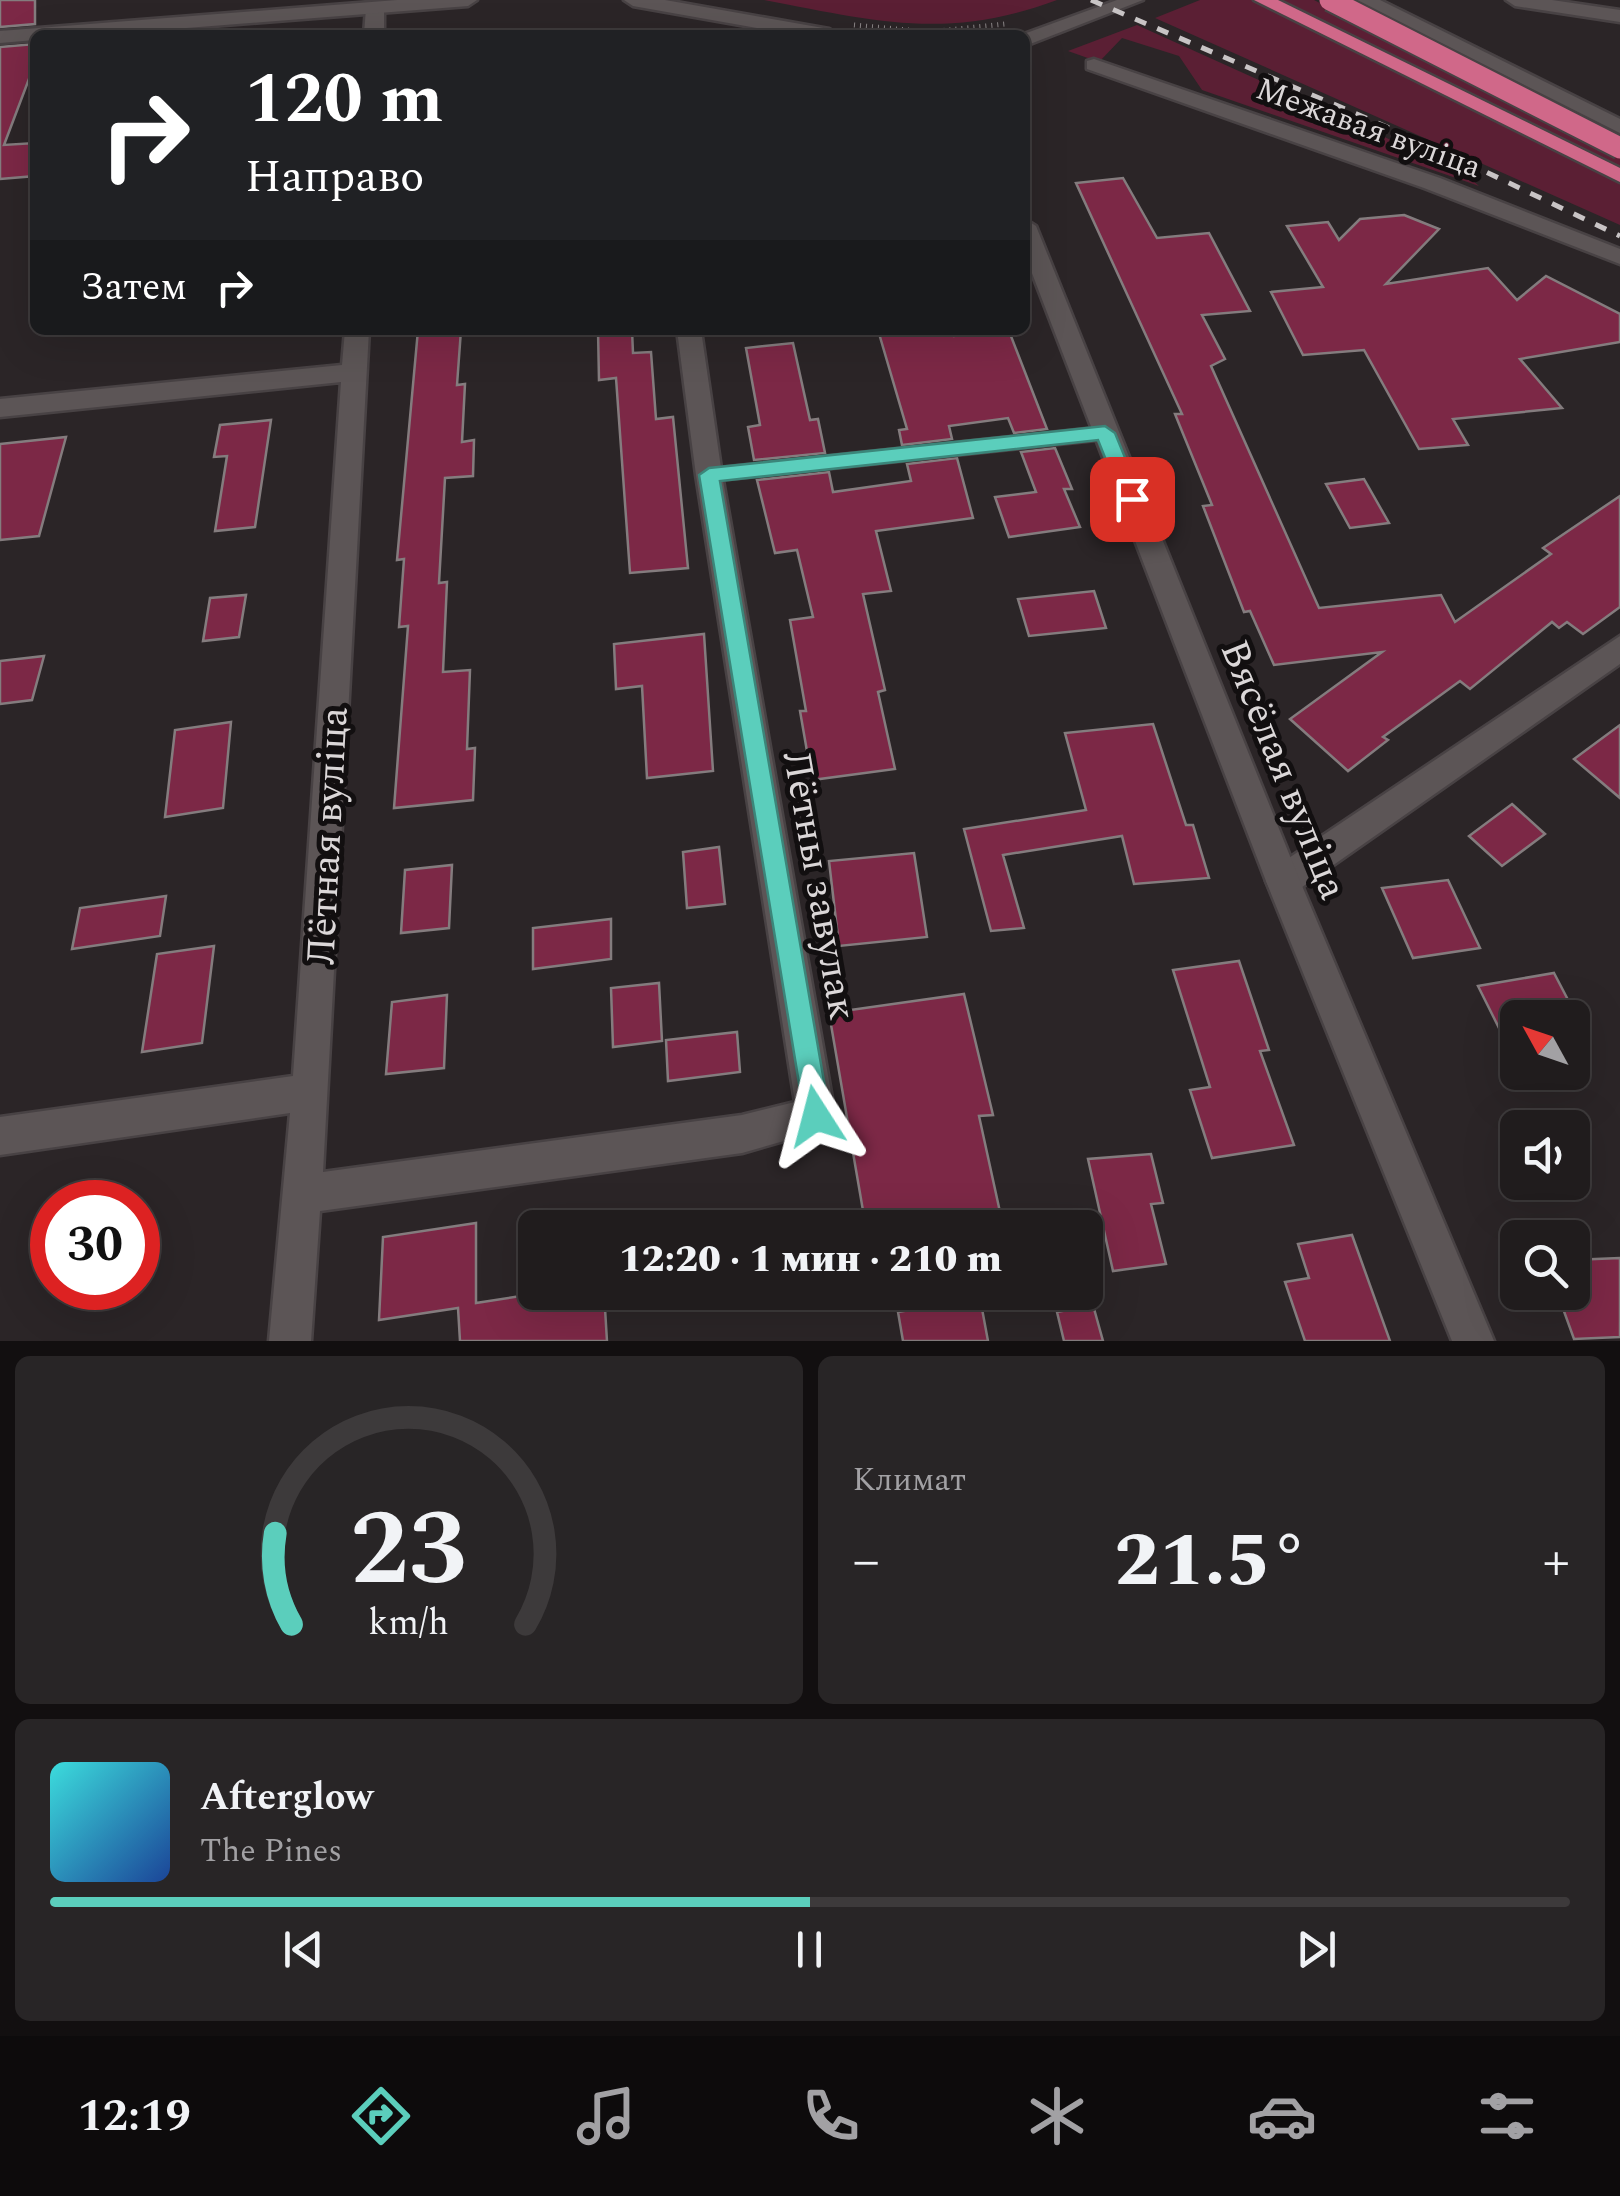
<!DOCTYPE html>
<html lang="ru">
<head>
<meta charset="utf-8">
<style>
	body { margin:0; font-family:Spectral,serif; background:#282526; color:#f1f3f6; height:100vh; display:flex; flex-direction:column; font-size:38px; white-space:nowrap }
	* { box-sizing:border-box; margin:0 }
	p { font-size:32px; color:#a2a1a4 }
	.icon { flex:none; width:55px; height:55px; fill:none; stroke:currentColor; stroke-width:2; stroke-linecap:round; stroke-linejoin:round }
	.map { position:relative; height:1341px; overflow:hidden }
	.sheet { display:flex; flex-direction:column; gap:15px; padding:15px; background:#120f10; flex:1 }
	.sheet>* { flex:none }
	.hud { position:absolute; left:30px; top:30px; width:1000px; height:305px; border-radius:15px; box-shadow:0 10px 40px #0002,0 0 0 2px #3d3a3b; background:#202124; color:#fff; overflow:hidden }
	.needle { width:65px; rotate:310deg }
	.buttons { position:absolute; left:1500px; top:1000px; display:grid; gap:20px }
	.buttons a { display:grid; place-items:center; width:90px; height:90px; border-radius:15px; background:#201c1d; box-shadow:0 10px 40px #0002,0 0 0 2px #3d3a3b; font-size:50px }
	.speed { position:absolute; left:30px; top:1180px; display:flex; gap:20px; font-size:50px; font-weight:700; text-align:center }
	.speed>* { display:grid; place-content:center; width:130px; height:130px; border-radius:50%; background:#201c1d; box-shadow:0 10px 40px #0002,0 0 0 2px #3d3a3b; line-height:1 }
	.speed .limit { border:15px solid #d22; background:#fff; color:#111 }
	.pin { position:absolute; display:grid; place-items:center; width:85px; height:85px; color:#fff; margin:-42px; border-radius:20px; box-shadow:0 5px 15px #0006 }
	.me { position:absolute; width:110px; margin:-55px; rotate:351deg; stroke-linejoin:round; filter:drop-shadow(0 0 8px #0008) }
	.turn { display:flex; align-items:center; gap:35px; height:210px; padding:0 50px; font-size:45px }
	.turn .icon { width:130px; height:130px; stroke-width:2.5 }
	.turn b { display:block; font-size:70px; line-height:85px }
	.then { display:flex; align-items:center; height:95px; padding:0 50px; background:#0003; gap:20px; font-size:38px }
	.big { font-size:75px; font-weight:800; line-height:1.1 }
	.sheet .card { flex:1; display:flex; flex-direction:column; justify-content:center; gap:15px; min-width:0; padding:0 35px; border-radius:15px; background:#282526 }
	.sheet .dial { align-items:center; gap:0 }
	.dial svg { height:260px; overflow:visible; fill:none; stroke:#3d3a3b; stroke-width:7; stroke-linecap:round; text-anchor:middle }
	.dial text { fill:#f1f3f6; stroke:none }
	.song { display:flex; align-items:center; gap:30px }
	.cover { width:120px; height:120px; border-radius:15px; background:linear-gradient(135deg,hsl(180 70% 55%),hsl(220 70% 35%)) }
	.played { height:10px; border-radius:5px; background:linear-gradient(90deg,#5bcebc 50%,#3d3a3b 50%) }
	.keys { display:flex; justify-content:space-around; direction:ltr }
	.heat { display:flex; justify-content:space-between; align-items:center; font-size:55px; direction:ltr }
	.sheet .tiles { flex:1; display:grid; gap:15px; grid-template-columns:1fr 1fr }
	.card:last-child { grid-column:span 2 }
	.trip { position:absolute; left:518px; top:1210px; width:585px; height:100px; border-radius:15px; background:#201c1d; box-shadow:0 10px 40px #0002,0 0 0 2px #3d3a3b; font-weight:800; line-height:100px; text-align:center }
	.dock { display:flex; height:160px; justify-content:space-around; align-items:center; background:#0d0b0c; color:#a2a1a4 }
	.dock .icon { width:70px; height:70px }
	.dock .on { color:#5bcebc }
	.dock b { font-size:45px; color:#f1f3f6 }
	.map>svg:first-child { display:block }
</style>
</head>
<body>
<div class="map">
<svg width="1620" height="1341" viewBox="0 0 1620 1341">
	<rect width="100%" height="100%" fill="#2b2527"/>
	<g fill="#5b1f34">
		<path d="M764,0H1057C947,41 875,21 764,0Z"/>
		<path d="M1200,0H1314L1620,157V225L1155,18Z"/>
		<path d="M1137,25L1464,173L1479,186L1202,90L1179,56L1122,38L1099,62L1068,51Z"/>
	</g>
	<g fill="#7c2846" stroke="#847c7e" stroke-width="2.5">
		<path d="M0,0H35V24L0,27Z"/>
		<path d="M35,44V63L4,145L35,143V176L0,179V47Z"/>
		<path d="M1123,178L1157,238L1209,233L1250,311L1202,315L1225,359L1211,366L1319,608L1441,595L1455,622L1551,554L1543,548L1620,496V607L1583,634L1567,622L1559,628L1552,622L1470,689L1460,681L1383,737L1388,740L1348,771L1290,719L1382,652L1274,665L1250,611L1244,612L1203,506L1212,505L1175,414H1182L1076,183Z"/>
		<path d="M1404,215L1439,229L1386,284L1488,268L1517,300L1546,276L1620,314V342L1520,359L1562,408L1453,419L1468,445L1419,449L1364,350L1303,355L1271,292L1323,287L1287,226L1328,222L1339,240L1360,219Z"/>
		<path d="M418,330H461L457,385L465,384L462,442L474,440L473,476L445,478L439,583L447,582L443,672L470,670L467,749L475,748L473,800L394,808L408,626L399,627L404,559L397,560Z"/>
		<path d="M598,330H632L633,353L651,352L656,419L673,417L688,568L630,573L616,378L599,380Z"/>
		<path d="M878,330H952L954,336L1009,331L1047,429L1014,433L1008,418L949,426L952,439L902,445L899,430L907,429Z"/>
		<path d="M793,343L810,420L818,419L825,453L754,460L748,427L760,425L746,348Z"/>
		<path d="M271,420L255,527L215,531L227,456L214,457L220,425Z"/>
		<path d="M66,437L39,536L0,540V444Z"/>
		<path d="M1055,448L1072,489H1064L1080,527L1009,537L995,497L1036,492L1021,452Z"/>
		<path d="M957,458L973,518L876,531L891,591L863,594L885,690L878,692L895,769L812,780L800,711H806L790,620L813,617L797,550L775,553L757,480L829,472L833,492L911,481L907,464Z"/>
		<path d="M1364,479L1389,523L1350,528L1326,484Z"/>
		<path d="M1094,591L1106,628L1029,636L1018,599Z"/>
		<path d="M246,595L239,637L203,641L210,598Z"/>
		<path d="M704,634L713,771L647,778L642,686L616,689L614,644Z"/>
		<path d="M44,656L32,700L0,704V661Z"/>
		<path d="M231,722L223,808L165,817L175,730Z"/>
		<path d="M1153,724L1186,825H1193L1209,878L1134,884L1122,836L1003,855L1024,928L991,931L964,829L1086,810L1065,733Z"/>
		<path d="M1620,725V798L1574,759Z"/>
		<path d="M1512,804L1545,834L1502,866L1469,836Z"/>
		<path d="M719,847L725,904L687,908L683,852Z"/>
		<path d="M914,853L927,937L839,946L829,861Z"/>
		<path d="M452,865L449,928L401,933L405,870Z"/>
		<path d="M1448,880L1480,948L1413,958L1382,888Z"/>
		<path d="M166,896L160,936L72,949L80,908Z"/>
		<path d="M611,919V959L533,969V928Z"/>
		<path d="M214,946L202,1043L142,1052L157,954Z"/>
		<path d="M1239,961L1269,1050L1260,1051L1294,1145L1212,1158L1190,1090L1210,1087L1173,970Z"/>
		<path d="M1554,973L1578,1019L1518,1018V1029L1501,1032L1478,986Z"/>
		<path d="M659,983L662,1041L613,1047L611,988Z"/>
		<path d="M964,994L993,1115L979,1116L1000,1212L903,1228H866L829,1013Z"/>
		<path d="M447,995L444,1068L386,1074L392,1002Z"/>
		<path d="M737,1032L740,1072L668,1081L666,1040Z"/>
		<path d="M1151,1154L1163,1203L1151,1204L1166,1264L1113,1271L1088,1159Z"/>
		<path d="M476,1223V1303L546,1292H604L607,1341H460L458,1308L379,1320L383,1237Z"/>
		<path d="M1352,1235L1390,1341H1305L1285,1282L1309,1278L1298,1244Z"/>
		<path d="M1620,1258V1337L1574,1339L1557,1292H1572V1260Z"/>
		<path d="M980,1298L988,1341H903L898,1312Z"/>
		<path d="M1093,1305L1103,1341H1064L1057,1312Z"/>
	</g>
	<g fill="none" stroke-linecap="round" stroke-linejoin="round">
		<g stroke="#484244" stroke-width="5">
			<path id="lane" d="M1105,427L1114,433L1105,439L709,481L700,475L709,469Z"/>
		</g>
		<g stroke="#484244" stroke-width="5">
			<g id="street">
				<path d="M1356,0H1380L1620,119V133Z"/>
				<path d="M1506,0H1552L1620,10V22L1515,6Z"/>
				<path d="M375,2L384,8V35H364L366,8Z"/>
				<path d="M1094,59L1440,178L1620,249V264L1424,188L1087,69V61Z"/>
				<path d="M345,330H369L323,1172L742,1115L795,1102L696,475L677,330H701L722,475L835,1115L829,1128L742,1153L320,1211L311,1341H269L290,1113L0,1155V1117L293,1076L341,382L0,417V399L342,365Z"/>
				<path d="M1620,636V664L1295,892L1283,896L1271,892L1266,881L1271,870Z"/>
			</g>
		</g>
		<g stroke="#484244" stroke-width="5">
			<g id="secondary">
				<path d="M397,0H477L468,6L98,35H35V40L0,43V31Z"/>
				<path d="M624,0H665L829,29L839,35H797L633,6Z"/>
				<path d="M1117,0H1143L1025,46V35H1021Z"/>
				<path d="M1025,219L1036,226L1300,881L1494,1341H1452L1266,881L1025,255Z"/>
			</g>
		</g>
		<g stroke="#484244" stroke-width="5">
			<path id="highway" d="M1254,0H1278L1620,168V182Z"/>
		</g>
		<path stroke="#8c8788" stroke-width="5" stroke-dasharray="1 5" stroke-linecap="butt" d="M854,25L929,32L1005,24"/>
		<use href="#lane" fill="#5c5556" fill-rule="evenodd"/>
		<use href="#street" fill="#5c5556" fill-rule="evenodd"/>
		<use href="#secondary" fill="#5c5556" fill-rule="evenodd"/>
		<use href="#highway" fill="#d06889" fill-rule="evenodd"/>
		<path stroke="#c8c4c5" stroke-width="5" stroke-dasharray="12 12" stroke-linecap="butt" d="M1091,0L1438,149L1620,236"/>
		<g stroke="#484244" stroke-width="25" stroke-linecap="butt">
			<path id="highway-bridge" d="M1330,0L1620,148"/>
		</g>
		<use href="#highway-bridge" stroke="#d06889" stroke-width="21"/>
	</g>
	<path fill="#5bcebc" stroke="#3b867a" stroke-width="2.5" d="M1105,426L1115,433L1142,499L1139,505H1124L1098,440L720,481L830,1116L826,1126L816,1130L806,1126L699,475L709,468Z"/>
	<g text-anchor="middle" stroke-width="10" stroke-linejoin="round" paint-order="stroke">
		<g font-size="32" fill="#dbd7d8" stroke="#120f10">
			<text transform="translate(1369 127) rotate(20)" y="11">Межавая вуліца</text>
		</g>
		<g font-size="40" fill="#dbd7d8" stroke="#120f10">
			<text transform="translate(1285 769) rotate(68)" y="14">Вясёлая вуліца</text>
			<text transform="translate(326 836) rotate(-87)" y="14">Лётная вуліца</text>
			<text transform="translate(821 885) rotate(80)" y="14">Лётны завулак</text>
		</g>
	</g>
</svg>
<div class="buttons">
<a><svg class="needle" viewBox="-14 -14 28 28"><path d="M0-13l5 13h-10z" fill="#e53935"/><path d="M0 13l5-13h-10z" fill="#a2a1a4"/></svg></a>
<a><svg class="icon" aria-label="sound" viewBox="0 0 24 24"><path d="M4 9h4l5-4v14l-5-4H4zM17 9q2 3 0 6"/></svg></a>
<a><svg class="icon" aria-label="search" viewBox="0 0 24 24"><circle cx="10" cy="10" r="6"/><path d="M15 15l6 6"/></svg></a>
</div>
<div class="speed"><div class="limit">30</div></div>
<div class="pin" style="left:1132px;top:499px;background:#d93025"><svg class="icon" aria-label="arrive" viewBox="0 0 24 24"><path d="M6 21V4h12l-3 4 3 4H6"/></svg></div>
<svg class="me" style="left:816px;top:1116px" viewBox="-20 -20 40 40"><path d="M0-17L14 15 0 8-14 15z" fill="#5bcebc" stroke="#fff" stroke-width="4"/></svg>
<div class="trip">12:20 · 1 мин · 210 m</div>
<div class="hud">
<div class="turn"><svg class="icon" aria-label="right" viewBox="0 0 24 24"><path d="M7 20v-9h11M14 6l5 5-5 5"/></svg><div><b>120 m</b>Направо</div></div>
<div class="then">Затем<svg class="icon" aria-label="right" viewBox="0 0 24 24"><path d="M7 20v-9h11M14 6l5 5-5 5"/></svg></div>
</div>
</div>
<section class="sheet">
<div class="tiles">
<div class="card dial"><svg viewBox="0 0 100 80">
<path d="M14 69A42 42 0 1 1 86 69"/>
<path d="M14 69A42 42 0 0 1 9 41" stroke="#5bcebc"/>
<text x="50" y="56" font-size="32" font-weight="700">23</text>
<text x="50" y="72" font-size="11">km/h</text>
</svg></div>
<div class="card"><p>Климат</p>
<div class="heat"><a>−</a><b class="big">21.5°</b><a>+</a></div>
</div>
<div class="card">
<div class="song"><i class="cover"></i><div><b>Afterglow</b><p>The Pines</p></div></div>
<div class="played"></div>
<div class="keys"><svg class="icon" aria-label="previous" viewBox="0 0 24 24"><path d="M18 5L8 12l10 7zM5 5v14"/></svg><svg class="icon" aria-label="pause" viewBox="0 0 24 24"><path d="M8 5v14M16 5v14"/></svg><svg class="icon" aria-label="next" viewBox="0 0 24 24"><path d="M6 5l10 7-10 7zM19 5v14"/></svg></div>
</div>
</div>
</section>
<nav class="dock">
<b>12:19</b>
<svg class="icon on" aria-label="directions" viewBox="0 0 24 24"><path d="M12 3l9 9-9 9-9-9zM9 14v-3h6M13 9l2 2-2 2"/></svg>
<svg class="icon" aria-label="music" viewBox="0 0 24 24"><path d="M9 18V5l10-2v13"/><circle cx="6" cy="18" r="3"/><circle cx="16" cy="16" r="3"/></svg>
<svg class="icon" aria-label="phone" viewBox="0 0 24 24"><path d="M5 4h4l2 5-3 2q2 4 5 5l2-3 5 2v4C11 20 4 13 5 4z"/></svg>
<svg class="icon" aria-label="climate" viewBox="0 0 24 24"><path d="M12 3v18M4 7l16 10M4 17L20 7"/></svg>
<svg class="icon" aria-label="car" viewBox="0 0 24 24"><path d="M5 17H2v-5l4-1 3-4h7l3 4 3 1v5h-3M9 17h6M6 11h13"/><circle cx="7" cy="17" r="2"/><circle cx="17" cy="17" r="2"/></svg>
<svg class="icon" aria-label="filters" viewBox="0 0 24 24"><path d="M4 7h16M4 17h16"/><circle cx="9" cy="7" r="2"/><circle cx="15" cy="17" r="2"/></svg>
</nav>
</body>
</html>
